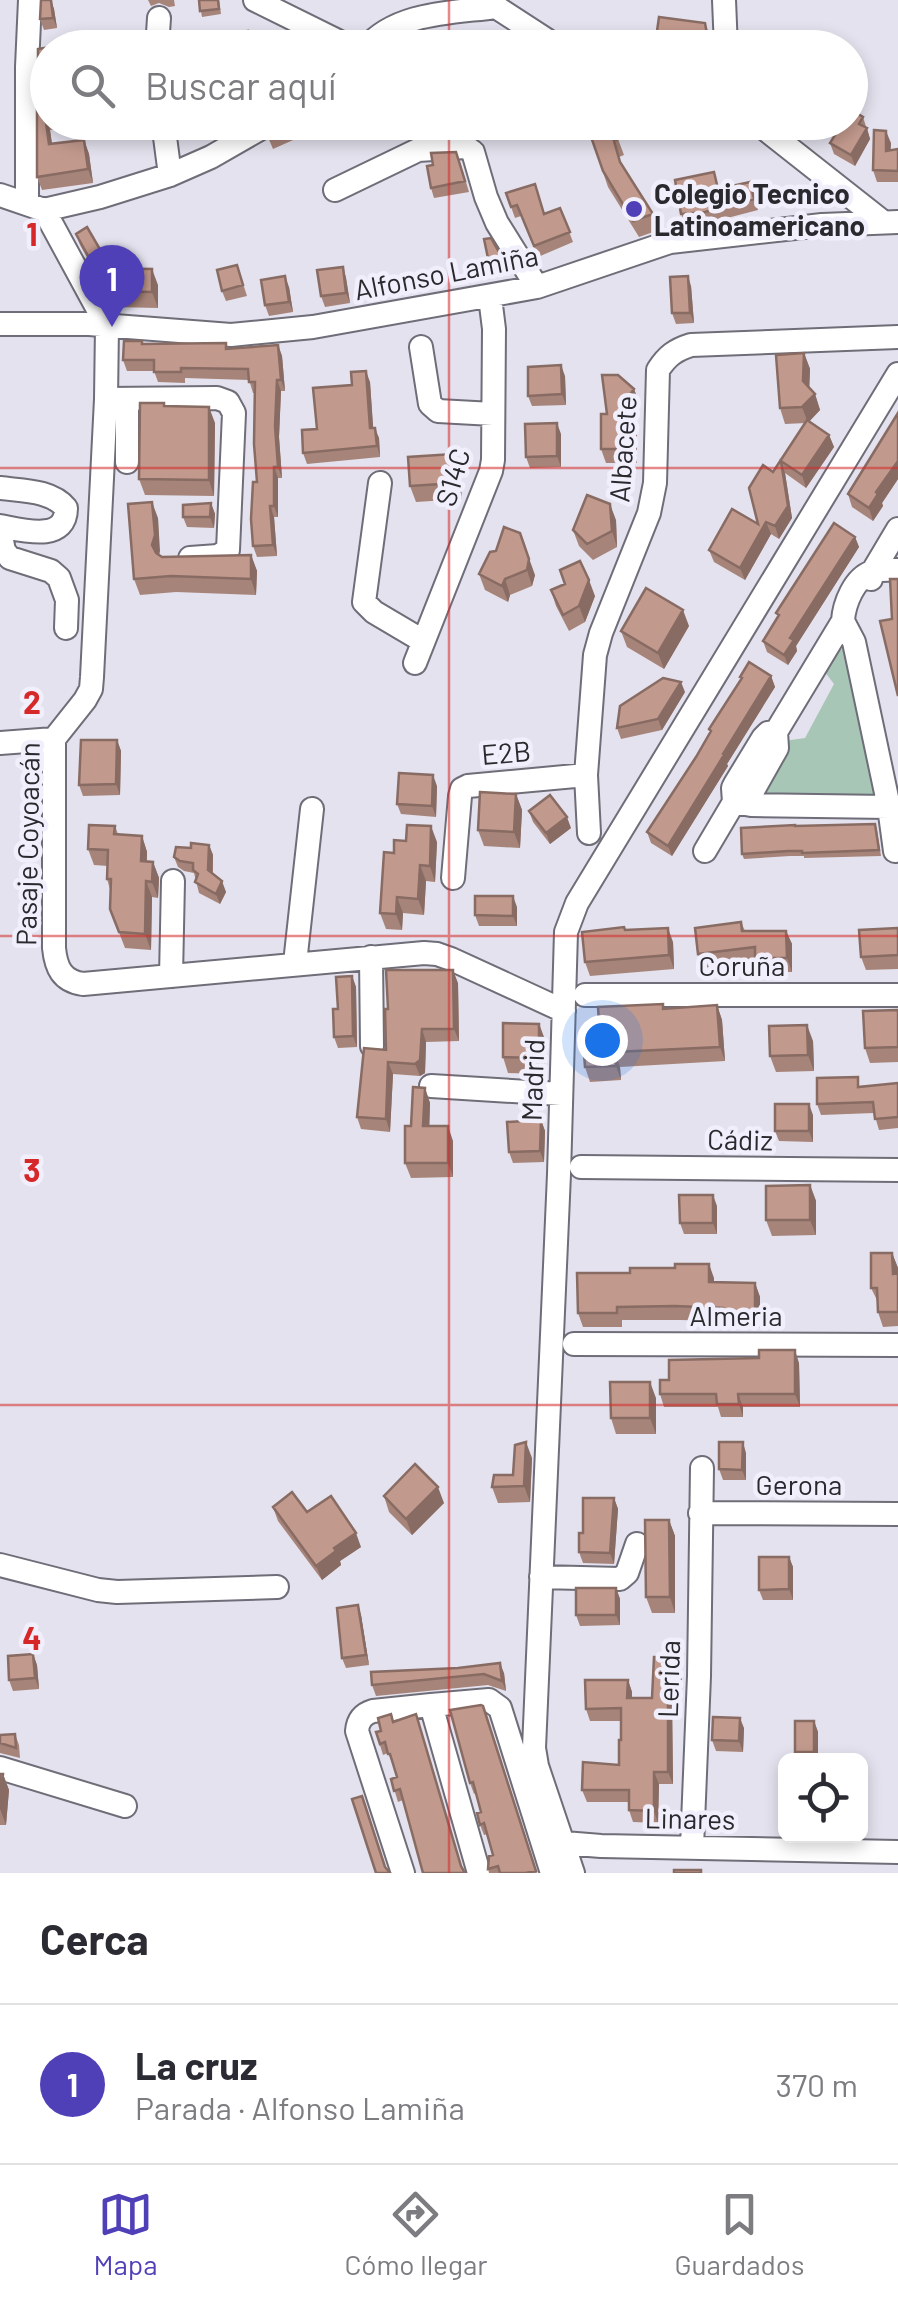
<!DOCTYPE html>
<html lang="es">
<meta charset="utf-8">
<style>
body{margin:0;font-family:Barlow,sans-serif;background:#f7f7f7;color:#2b2b33}
.controls{position:absolute;right:30px;bottom:30px;display:grid;overflow:hidden;border-radius:15px;box-shadow:0 5px 15px #0003}
.controls button{width:90px;height:90px;display:grid;place-items:center;padding:0;border:0;border-bottom:2px solid #e1e1e2;background:#fff;color:#2b2b33;font:50px sans-serif}
.you{position:absolute;left:602px;top:1040px;width:35px;height:35px;margin:-25px;border:8px solid #fff;border-radius:50%;background:#1a73e8;box-shadow:0 0 0 15px #1a73e833}
.badge{display:grid;place-items:center;width:65px;height:65px;border-radius:50%;background:#5040b8;color:#fff;font-size:32px;font-weight:700}
.pin{position:absolute;translate:-50% -82px;filter:drop-shadow(0 2px 5px #0008)}
.pin::after{content:'';position:absolute;top:52px;width:35px;height:30px;background:inherit;clip-path:polygon(0 0,100% 0,50% 100%)}
.list{margin:0;padding:0;list-style:none}
h2{display:flex;justify-content:space-between;align-items:center;height:130px;margin:0;padding:0 40px;font-size:42px}
h2 small{font-size:32px;font-weight:400;color:#7c7c81}
.list li{display:grid;grid-template-columns:65px 1fr auto;gap:30px;align-items:center;box-sizing:border-box;height:160px;padding:0 40px;border-top:2px solid #e1e1e2}
.list b{display:block;font-size:38px;white-space:nowrap}
.list p{margin:0;font-size:32px;white-space:nowrap;color:#7c7c81}
.list em{font-size:32px;font-style:normal;color:#7c7c81}
.icon{flex:none;width:55px;height:55px;fill:none;stroke:currentColor;stroke-width:2;stroke-linecap:round;stroke-linejoin:round}
.map{position:relative;flex:none;width:898px;height:1873px;overflow:hidden}
.search{position:absolute;background:#fff;box-shadow:0 5px 15px #0003;left:30px;right:30px;top:30px;height:110px;display:flex;align-items:center;gap:25px;box-sizing:border-box;padding:0 35px;border-radius:55px;color:#7c7c81;font-size:38px}
.sheet{height:290px;background:#fff}
nav{display:flex;justify-content:space-around;align-items:center;box-sizing:border-box;height:140px;border-top:2px solid #e1e1e2;background:#fff;font-size:28px;color:#7c7c81}
nav a{display:grid;justify-items:center;gap:5px}
nav .on{color:#5040b8}
.map>svg:first-child{display:block}
.green{fill:#a7c6b6}
.lines{fill:none;stroke-linecap:round;stroke-linejoin:round}
.minor-casing{stroke:#6e6d78;stroke-width:26}
.minor{stroke:#fff;stroke-width:22}
.wall{fill:#a78479}
.shaded-wall{fill:#886b63}
.building{fill:#c2998d;stroke:#886b63;stroke-width:2.5}
.grid{fill:none;stroke:#d62828;stroke-width:2.5;stroke-opacity:0.55}
.poi-dot{fill:#5040b8;stroke:#f0effb;stroke-width:4}
.labels{text-anchor:middle;dominant-baseline:central;stroke-width:9;stroke-linejoin:round;paint-order:stroke}
.poi-label{font-size:28px;font-weight:bold;fill:#2a292e;stroke:#f0effb;text-anchor:start}
.street-label{font-size:28px;fill:#2a292e;stroke:#f0effb}
.grid-label{font-size:32px;text-anchor:middle;font-weight:bold;fill:#d62828;stroke:#f0effb;stroke-width:9;stroke-linejoin:round;paint-order:stroke}
</style>
<div class="map">
<svg width="898" height="1873" viewBox="0 0 898 1873">
<rect width="100%" height="100%" fill="#e3e2ee"/>
<path class="green" d="M845,648L882,805L753,808L784,741L805,738L834,684L825,672L838,651Z"/>
<g class="lines">
<g class="minor-casing">
<path id="minor" d="M255,0L352,48
M724,0L726,48
M157,48L159,18
M366,48C397,12 452,13 496,7L559,48
M163,122L170,175
M756,122L883,222
M335,190L418,150L466,147L473,152L486,197L497,223L537,287
M0,195L44,210L100,197L170,175L211,157L272,122
M27,204V67L30,0
M44,210L107,326L106,399L92,677L91,689L85,700L54,739V948C56,968 62,981 83,984L424,953L437,954L451,959L564,1011
M0,324H89L231,335L313,327L537,287L670,242L822,225L898,222
M421,347L430,404L438,411L493,414
M106,399L217,398L228,402L234,413L228,550L218,556L190,558
M127,399V462
M380,483L364,602L374,612L423,641
M0,488C23,491 51,490 66,508C66,543 22,530 0,526
M0,530L4,551L10,558L51,571L59,578L67,600L66,628
M871,579L873,571L898,529
M843,621L854,642L889,807L895,851
M415,663L491,471L493,460L494,329L490,297
M0,743L54,739
M734,802L733,788L735,784L763,738L768,733L776,732L843,621C844,604 854,578 872,572C879,569 890,570 898,570
M734,802L751,805L889,807
M589,833L586,775L595,655L601,633L649,513L655,483L658,370C667,356 675,350 691,345L898,337
M705,851L734,802L751,794L777,748L776,732
M453,878L460,796L462,789L468,786L586,775
M371,957L372,1046
M295,963L312,809
M171,976L173,881
M585,995H898
M431,1086L561,1094
M581,1167L898,1170
M574,1344L898,1345
M700,1513L898,1514
M0,1565L98,1590L117,1592L277,1587
M541,1577L620,1579L627,1573L637,1544
M0,1768L125,1806
M564,1843L601,1846L898,1852
M692,1847L699,1676L702,1468
M403,1873L357,1731C358,1720 363,1714 373,1711L431,1705
M479,1873L431,1705L489,1700L500,1708L552,1873
M573,1873L537,1766L534,1748L559,1174L566,932L577,903L898,374"/>
</g>
<use href="#minor" class="minor"/>
</g>
<path class="wall" d="M51,0L54,9L57,28L44,30L40,19Z
M148,0H174L175,6L169,7L159,3L151,6Z
M199,0H219L221,14L202,17Z
M48,48V82L42,83L38,72Z
M48,95V122H90L91,125L50,130L52,144L84,140L89,154L93,183L42,190L37,177Z
M863,117L870,139L855,166L834,154L830,143Z
M276,122H307L311,132L273,149L265,130Z
M336,122H349L338,128Z
M417,122H487L492,135L481,140L465,132L422,135Z
M590,134L618,139L624,155L619,157L621,164L653,214L659,230L639,237L608,187Z
M891,143L890,150L898,149V182H877L873,170Z
M460,162L469,192L434,198L431,188L433,165Z
M714,172L719,189L754,193L758,210L708,223L685,225L681,214Z
M506,193L545,214L560,208L573,242L538,257L521,216L515,218Z
M76,234L105,258L108,269L158,285V308L114,307L98,275H97L80,245Z
M504,261L508,271L493,274L489,263Z
M237,265L247,296L226,301L222,291Z
M343,267L346,278L350,303L325,307L321,296Z
M691,286L694,323L676,324L672,313Z
M289,287L293,312L269,316L265,305Z
M226,343L228,349L278,345L282,356L285,391H281L279,437L282,478H278V517H274L277,556L257,557L253,546L257,482L255,393H253L249,380L185,378V383L158,382L154,371H127L123,360L143,344Z
M804,353L810,369L809,388L815,394L820,410L809,421L829,435L834,447L806,488L785,473L792,518L779,539L771,534L745,580L714,562L709,550L758,524L773,472L806,423L785,424L780,408Z
M565,376L566,405L532,406L528,396Z
M370,382L373,428L379,438L380,457L307,464L303,453L317,429L352,385Z
M634,389L639,403L631,413L637,428V463H606L601,449L607,414Z
M164,403L166,406L215,423L214,496L145,495L139,479Z
M898,413V479L882,503L883,506L873,521L852,507L848,494Z
M561,434V467L530,468L526,457Z
M459,470L462,499L416,502L410,486Z
M211,503L215,514L214,528L187,527L183,517Z
M158,518L159,556L162,557L251,555L257,571L256,595L176,592L140,595L134,579Z
M616,520L617,547L593,560L579,546L573,530Z
M855,537L859,547L796,646L797,651L788,665L767,652L763,641L778,617L776,613Z
M490,552L535,575L532,586L510,595L508,602L485,590L479,574Z
M551,590L595,596L585,622L569,631L556,606Z
M689,626L664,669L627,647L621,631Z
M771,676L775,687L727,764L728,766L672,856L651,843L647,832L696,757L710,732L709,729L741,680L740,677Z
M685,692L662,730L621,739L617,728Z
M117,740L121,751L120,795L83,796L79,785Z
M437,786L436,817L401,814L397,804Z
M516,794L522,810L520,848L484,846L478,830Z
M529,811L571,828L550,844L533,822Z
M115,826L118,834L142,836L147,852V862H153L159,878L158,898L152,897L151,950L125,948L110,909V889L107,879L108,866L94,865L88,849Z
M795,826L877,830L881,856L804,858V856H790L744,859L742,854Z
M437,842L435,882L426,881L424,915L403,913L402,930L386,929L380,913L394,853Z
M209,845L213,855V874L226,892L220,904L199,893L194,873L184,871L178,867L174,857L191,848Z
M517,907V926H479L475,915Z
M741,922L745,931H786L792,944V972H760L756,961L703,968L698,954Z
M898,928V969L866,970L861,957Z
M625,930L673,942L674,969L590,976L585,962Z
M352,976L356,987L357,1047L338,1048L334,1037L338,1009Z
M458,983L459,1041L426,1042L425,1073L420,1076L393,1074L390,1132L361,1129L357,1117L386,1050L388,1009Z
M717,1005L722,1020L725,1061L620,1067L621,1080L590,1082L585,1067L600,1040L664,1009Z
M898,1010V1062L870,1063L865,1048Z
M539,1024L545,1040V1074L508,1073L503,1057Z
M813,1041L814,1071L776,1072L770,1056Z
M898,1083V1128L879,1130L874,1113L821,1115L817,1104L861,1086Z
M425,1088L430,1103L429,1126L453,1141V1177L411,1178L405,1163L411,1126Z
M813,1115V1142L779,1141L775,1131Z
M541,1120L545,1131L544,1162L513,1163L509,1152Z
M810,1185L816,1201V1235L772,1236L766,1220Z
M717,1206V1234H684L680,1223Z
M892,1253L898,1268V1326L883,1327L878,1312V1302L871,1288Z
M709,1264L714,1282L755,1283L760,1297V1328L728,1327L726,1321L680,1320H622V1327H583L578,1313L630,1273Z
M759,1358L799,1363L800,1407H743V1417H721L718,1407H664L660,1394L669,1380Z
M656,1398V1434H616L611,1418Z
M746,1453V1480H723L719,1469Z
M532,1458L530,1502L498,1503L492,1487L513,1475Z
M384,1496L444,1503L412,1535L389,1512Z
M614,1498L618,1509L614,1564L583,1563L579,1552L583,1533Z
M273,1507L307,1512L361,1547L340,1561L341,1565L322,1580L278,1521Z
M669,1520L675,1536V1613H652L646,1597Z
M789,1557L793,1567V1600H763L759,1590Z
M616,1588L620,1599V1625L580,1626L576,1615Z
M361,1615L369,1665L346,1668L342,1658Z
M33,1654L37,1665L39,1689L13,1691L9,1680Z
M682,1670L681,1698H672L673,1784H659L658,1823L633,1822L629,1810V1802H587L582,1790L619,1765L621,1721H590L586,1709L628,1680L632,1692V1698H652Z
M371,1672L504,1673L506,1691L488,1685L376,1696L372,1685Z
M450,1710L537,1873H489L488,1869L493,1855L488,1834L484,1835L480,1825L481,1812L476,1793L474,1794L470,1783Z
M416,1714L420,1725L403,1800L398,1802L391,1779L397,1777L393,1765L388,1753L383,1755L376,1732L381,1731L394,1722Z
M814,1721L818,1732V1760H798L795,1752Z
M744,1728L743,1752L716,1751L712,1740Z
M15,1734L19,1745L20,1758L0,1753V1735Z
M0,1774H3L9,1790L6,1825H0Z"/>
<path class="shaded-wall" d="M51,0L54,9L57,28L53,18Z
M705,23L711,39L712,48H707Z
M45,116L50,130L54,158L49,144Z
M867,128L870,139L855,166L851,155Z
M886,131L891,143L890,163L886,151Z
M84,140L89,154L93,183L88,169Z
M343,267L346,278L350,303L346,293Z
M152,269L158,285V308L152,292Z
M285,276L289,287L293,312L289,302Z
M688,276L691,286L694,323L690,313Z
M278,345L282,356L285,391L281,380Z
M804,353L810,369L809,397L803,381Z
M561,365L565,376L566,405L562,394Z
M366,371L370,382L374,439L370,428Z
M277,380L281,391L279,437L282,478L278,467L275,426Z
M634,389L639,403L621,428L616,414Z
M815,394L820,410L808,423L802,407Z
M209,407L215,423L214,496L209,480Z
M632,413L637,428V463L632,449Z
M557,423L561,434V467L557,456Z
M375,428L379,438L380,457L377,446Z
M829,435L834,447L806,488L802,475Z
M453,454L459,470L462,499L456,483Z
M781,461L785,473L792,518L779,539L775,526Z
M898,461V479L882,503L883,506L873,521L869,508L876,492Z
M274,467L278,478V517L274,506Z
M152,502L158,518L160,551L158,561L152,545Z
M211,503L215,514L214,528L210,517Z
M610,504L616,520L617,547L612,531Z
M270,506L274,517L277,556L273,545Z
M766,522L771,534L745,580L740,568Z
M520,533L535,575L532,586L527,570Z
M855,537L859,547L796,646L797,651L788,665L784,655L790,638Z
M251,555L257,571L256,595L251,579Z
M505,579L510,595L508,602L502,586Z
M589,580L595,596L585,622L579,606Z
M683,610L689,626L664,669L658,653Z
M771,676L775,687L727,764L728,766L672,856L668,846Z
M681,682L685,692L662,730L658,719Z
M117,740L121,751L120,795L116,784Z
M433,775L437,786L436,817L432,806Z
M516,794L522,810L520,848L514,832Z
M567,817L571,828L550,844L546,833Z
M431,826L437,842L435,882L430,866Z
M142,836L147,852L146,877L141,861Z
M209,845L213,855L212,881L208,870Z
M153,862L159,878L158,898L152,882Z
M420,865L426,881L424,915L418,899Z
M146,881L152,897L151,950L145,934Z
M222,881L226,892L220,904L216,894Z
M513,896L517,907V926L513,916Z
M397,897L403,913L402,930L396,914Z
M668,928L673,942L674,969L669,955Z
M786,931L792,944V972L787,958Z
M453,970L458,983L459,1041L454,1029Z
M352,976L356,987L357,1047L353,1036Z
M717,1005L722,1020L725,1061L720,1047Z
M539,1024L545,1040V1074L539,1058Z
M807,1025L813,1041L814,1071L808,1055Z
M422,1029L426,1042L425,1073L420,1076L415,1064Z
M615,1052L620,1067L621,1080L616,1066Z
M388,1062L393,1074L390,1132L386,1119Z
M425,1088L430,1103L429,1141L423,1126Z
M809,1104L813,1115V1142L809,1131Z
M541,1120L545,1131L544,1162L540,1151Z
M448,1126L453,1141V1177L448,1163Z
M810,1185L816,1201V1235L810,1220Z
M713,1195L717,1206V1234L713,1223Z
M892,1253L898,1268V1288L893,1274Z
M709,1264L714,1278V1296L709,1282Z
M755,1283L760,1297V1328L755,1314Z
M795,1350L799,1363L800,1407L795,1394Z
M650,1382L656,1398V1434L650,1418Z
M738,1394L743,1407V1417L739,1404Z
M526,1442L532,1458L530,1502L524,1486Z
M743,1442L746,1453V1480L742,1470Z
M438,1487L444,1503L412,1535L406,1519Z
M614,1498L618,1509L614,1564L610,1553Z
M669,1520L675,1536V1613L670,1597Z
M356,1533L361,1547L340,1561L341,1565L322,1580L316,1566L334,1548Z
M789,1557L793,1567V1600L789,1589Z
M616,1588L620,1599V1625L616,1615Z
M358,1605L361,1615L369,1665L366,1655Z
M33,1654L37,1665L39,1689L35,1678Z
M678,1658L682,1670L681,1698L676,1686Z
M500,1663L504,1673L506,1691L502,1681Z
M628,1680L632,1692L631,1710L627,1698Z
M668,1685L672,1698L673,1784L668,1772Z
M740,1718L744,1728L743,1752L739,1741Z
M814,1721L818,1732V1760L814,1752Z
M654,1772L659,1784L658,1823L654,1811Z
M3,1774L9,1790L6,1825L0,1809Z"/>
<path class="building" d="M41,0H51L53,18L40,19Z
M199,0H218L219,9L200,11Z
M659,17L705,23L708,40L707,48H675L655,45Z
M248,31L250,45L229,48H190L189,41Z
M56,46L48,48V71L38,72V49Z
M48,95V116H45L49,144L84,140L88,169L37,177V96Z
M850,109L863,117L859,124L867,128L851,155L830,143L843,122H850Z
M276,122H304L269,138L265,130Z
M463,122H487L488,125L478,129Z
M608,126L618,139L614,141L620,162L653,214L633,221L603,171L590,134Z
M874,130L886,131V151L898,149V171L873,170Z
M456,152L465,181L431,188L427,166L433,165L431,153Z
M714,172L718,189L750,182L754,199L705,212L681,214L675,180Z
M535,184L544,214L560,208L570,232L534,246L517,205L511,207L506,193Z
M87,227L105,258L93,265L76,234Z
M491,238L504,261L489,263L484,239Z
M237,265L243,285L222,291L217,270Z
M343,267L346,293L321,296L317,270Z
M96,268L152,269V292L108,291Z
M285,276L289,302L265,305L261,280Z
M688,276L690,313H672L670,277Z
M124,341H142V344L226,343V349L278,345L281,380H277L275,426L278,467H274V506H270L273,545L253,546L251,519L253,482H257L254,444L255,382H249L248,369L181,368V372H154V360H123Z
M804,353L803,381L815,394L802,407L780,408L776,355Z
M561,365L562,394L528,396V367Z
M366,371L370,428H375L377,446L303,453L302,430L317,429L313,388L352,385L351,372Z
M602,375H618L634,389L616,414L632,413V449H601V414H607Z
M140,403H164V406L209,407V480L139,479Z
M898,413V461L876,492L878,494L869,508L848,494Z
M807,420L829,435L802,475L781,461L788,506L775,526L766,522L740,568L709,550L732,509L758,524L749,488L763,465L773,472Z
M557,423V456L526,457L525,424Z
M453,454L456,483L410,486L408,457Z
M587,495L610,504L612,531L587,544L573,530Z
M152,502L155,535L152,545L156,553L162,557L251,555V579L171,576L134,579L128,504Z
M211,503L210,517H183V505Z
M834,523L855,537L790,638L794,640L784,655L763,641L779,615L776,613Z
M504,527L520,533L529,559L527,570L505,579L502,586L479,574L490,552L496,551Z
M580,561L589,580L579,606L563,615L551,590L565,584L560,570Z
M890,579H898V696L880,621L892,619Z
M646,588L683,610L658,653L621,631Z
M749,662L771,676L723,754L724,755L668,846L647,832L696,757L711,731L709,729L742,678L740,677Z
M663,678L681,682L658,719L617,728L620,706Z
M81,740H117L116,784L79,785Z
M399,773L433,775L432,806L397,804Z
M480,792L516,794L514,832L478,830Z
M550,795L567,817L546,833L529,811Z
M875,824L879,850L802,853V851H788L742,854L741,828L795,825V826Z
M89,825L115,826L114,834L142,836L141,861L153,862L152,882L146,881L145,934L119,932L110,909L111,879H107L108,850L88,849Z
M407,825L431,826L430,866L420,865L418,899L397,897L396,914L380,913L384,852L394,853V840L406,841Z
M191,843L209,845L208,870L222,881L216,894L195,882L198,874L193,870V863L180,861L174,857L176,847L191,848Z
M475,896H513V916L475,915Z
M741,922L742,931H786L787,958H755V947L698,954L695,928Z
M624,927L625,930L668,928L669,955L585,962L582,932Z
M898,928V955L861,957L859,930Z
M386,970H453L454,1029H422L420,1060L415,1064L388,1062L386,1119L357,1117L364,1048L386,1050L385,1009H388Z
M352,976L353,1036L334,1037L333,1009H338L336,977Z
M663,1004V1009L717,1005L720,1047L615,1052L616,1066L585,1067L583,1041L600,1040L598,1007Z
M898,1010V1047L865,1048L863,1011Z
M503,1023L539,1024V1058L503,1057Z
M807,1025L808,1055L770,1056L769,1026Z
M858,1077V1087L898,1083V1117L875,1119L873,1102L817,1104V1078Z
M413,1087L425,1088L423,1126H448V1163H405V1126H411Z
M775,1104H809V1131H775Z
M541,1120L540,1151L509,1152L507,1122Z
M810,1185V1220H766V1186Z
M679,1195H713V1223H680Z
M871,1253H892L893,1274L898,1273V1312H878L877,1288H871Z
M675,1264H709V1282L755,1283V1314L723,1313V1308L675,1306L617,1307V1313H578L577,1273H630V1268H675Z
M759,1350H795V1394H738L739,1404H717L716,1394H660V1380H669V1360L759,1358Z
M610,1382H650V1418H611Z
M526,1442L524,1486L492,1487L494,1475H513L515,1445Z
M719,1442H743L742,1470L719,1469Z
M415,1464L438,1487L406,1519L384,1496Z
M292,1492L307,1512L331,1496L356,1533L334,1548L336,1551L316,1566L273,1507Z
M583,1498H614L610,1553L579,1552V1533H583Z
M645,1520H669L670,1597H646Z
M759,1557H789V1589L759,1590Z
M576,1588H616V1615H576Z
M358,1605L366,1655L342,1658L337,1608Z
M33,1654L35,1678L9,1680L8,1656Z
M654,1657L678,1658L676,1686L668,1685V1772H654V1811L629,1810V1790H582L583,1762L619,1765V1740H621V1708L586,1709L585,1680H628L627,1698H652Z
M500,1663L502,1681L484,1674L372,1685L371,1672L458,1668Z
M481,1705L483,1706L536,1871L525,1873H500L498,1866L488,1869L489,1856L493,1855L484,1823L480,1825L477,1813L481,1812L473,1782L470,1783L450,1710Z
M391,1714L393,1722L416,1714L461,1866L465,1873H423L400,1789L394,1791L391,1779L397,1777L390,1754H388L385,1742L380,1744L376,1732L381,1731L378,1718Z
M713,1717L740,1718L739,1741L712,1740Z
M795,1721H814V1752H795Z
M15,1734L16,1748L0,1743V1735Z
M0,1774H3L0,1809Z
M362,1796L385,1867L390,1873H376L352,1799Z
M674,1870H701V1873H674Z"/>
<path class="grid" d="M449,0V48M449,122V1873M0,468H898M0,936H898M0,1405H898"/>
<circle class="poi-dot" cx="634" cy="209" r="10"/>
<g class="labels">
<g class="poi-label">
<text x="654" y="193">Colegio Tecnico<tspan x="654" dy="32">Latinoamericano</tspan></text>
</g>
<g class="street-label">
<text transform="translate(446 272) rotate(-11)">Alfonso Lamiña</text>
<text transform="translate(622 449) rotate(-86)">Albacete</text>
<text transform="translate(452 477) rotate(-74)">S14C</text>
<text transform="translate(506 752) rotate(-5)">E2B</text>
<text transform="translate(27 844) rotate(-89)">Pasaje Coyoacán</text>
<text x="742" y="965">Coruña</text>
<text transform="translate(532 1080) rotate(-88)">Madrid</text>
<text transform="translate(740 1139) rotate(1)">Cádiz</text>
<text x="736" y="1315">Almeria</text>
<text x="799" y="1484">Gerona</text>
<text transform="translate(668 1679) rotate(-88)">Lerida</text>
<text transform="translate(690 1818) rotate(1)">Linares</text>
</g>
</g>
<g class="grid-label">
<text x="32" y="246">1</text>
<text x="32" y="714">2</text>
<text x="32" y="1182">3</text>
<text x="32" y="1650">4</text>
</g>
</svg>
<div class="controls">
<button><svg class="icon" aria-label="locate" viewBox="0 0 24 24"><circle cx="12" cy="12" r="6"/><path d="M12 2v4M12 18v4M2 12h4M18 12h4"/></svg></button>
</div>
<div class="you"></div>
<div class="pin badge" style="left:112px;top:327px">1</div>
<div class="search"><svg class="icon" aria-label="search" viewBox="0 0 24 24"><circle cx="10" cy="10" r="6"/><path d="M15 15l6 6"/></svg>Buscar aquí</div>
</div>
<section class="sheet">
<h2>Cerca<small></small></h2>
<ul class="list">
<li><span class="badge">1</span><div><b>La cruz</b><p>Parada · Alfonso Lamiña</p></div><em>370 m</em></li>
</ul>
</section>
<nav>
<a class="on"><svg class="icon" aria-label="map" viewBox="0 0 24 24"><path d="M3 6l6-2 6 2 6-2v14l-6 2-6-2-6 2zM9 4v14M15 6v14"/></svg>Mapa</a>
<a><svg class="icon" aria-label="directions" viewBox="0 0 24 24"><path d="M12 3l9 9-9 9-9-9zM9 14v-3h6M13 9l2 2-2 2"/></svg>Cómo llegar</a>
<a><svg class="icon" aria-label="saved" viewBox="0 0 24 24"><path d="M7 4h10v16l-5-4-5 4z"/></svg>Guardados</a>
</nav>
